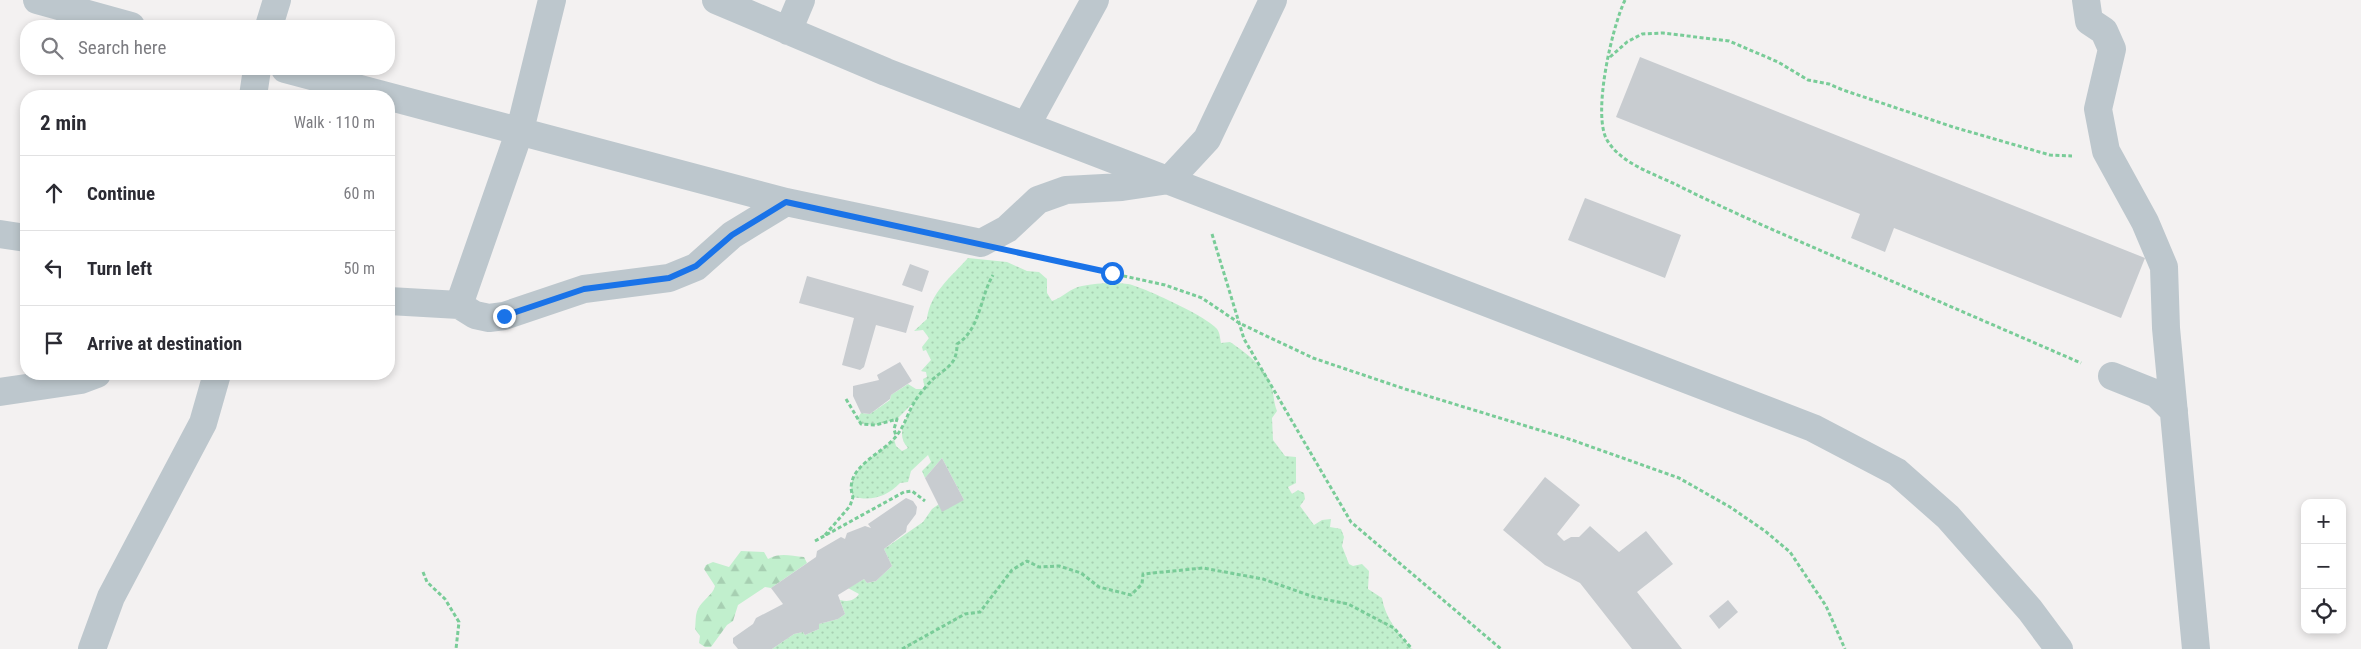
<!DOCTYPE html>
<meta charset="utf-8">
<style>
body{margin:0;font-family:"Roboto Condensed",sans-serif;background:#f2f2f3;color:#2b2b33}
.controls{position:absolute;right:15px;bottom:15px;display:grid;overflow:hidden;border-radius:10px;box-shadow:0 2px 8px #0003}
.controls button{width:45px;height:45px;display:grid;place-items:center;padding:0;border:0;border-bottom:1px solid #e1e1e2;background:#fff;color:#2b2b33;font:25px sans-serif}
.stop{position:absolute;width:15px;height:15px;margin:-11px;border:4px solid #1a73e8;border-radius:50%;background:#fff}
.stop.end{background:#1a73e8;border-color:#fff;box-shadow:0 1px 5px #0008}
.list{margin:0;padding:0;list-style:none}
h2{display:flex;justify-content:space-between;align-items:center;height:65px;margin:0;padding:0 20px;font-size:21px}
h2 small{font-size:16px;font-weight:400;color:#7c7c81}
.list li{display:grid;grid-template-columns:32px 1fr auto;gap:15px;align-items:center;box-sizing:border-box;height:75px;padding:0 20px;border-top:1px solid #e1e1e2}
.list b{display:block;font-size:19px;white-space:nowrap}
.list em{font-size:16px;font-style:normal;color:#7c7c81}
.icon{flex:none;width:28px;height:28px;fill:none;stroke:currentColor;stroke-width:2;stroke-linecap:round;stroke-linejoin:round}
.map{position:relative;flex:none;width:2361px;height:649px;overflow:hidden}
.search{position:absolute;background:#fff;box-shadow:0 2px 8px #0003;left:20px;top:20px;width:375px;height:55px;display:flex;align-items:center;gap:12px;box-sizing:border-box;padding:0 18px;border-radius:20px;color:#7c7c81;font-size:19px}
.panel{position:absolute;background:#fff;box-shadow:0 2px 8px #0003;left:20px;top:90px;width:375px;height:290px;border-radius:20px}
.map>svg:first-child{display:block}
.grass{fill:url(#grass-dots)}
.forest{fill:url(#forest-firs)}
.building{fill:#c8ccd0}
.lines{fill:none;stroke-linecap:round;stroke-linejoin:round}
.path{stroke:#79cc98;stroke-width:3;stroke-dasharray:4 2.5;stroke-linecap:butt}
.minor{stroke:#bdc7cd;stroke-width:28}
.route{stroke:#1a73e8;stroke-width:6}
</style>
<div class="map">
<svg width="2361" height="649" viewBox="0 0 2361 649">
<defs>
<pattern id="grass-dots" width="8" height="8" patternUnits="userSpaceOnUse" patternTransform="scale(1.25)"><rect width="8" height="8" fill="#c1efcd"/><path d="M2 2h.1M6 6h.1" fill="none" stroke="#a7cfb2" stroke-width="1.8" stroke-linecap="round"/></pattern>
<pattern id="forest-firs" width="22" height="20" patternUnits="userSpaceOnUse" patternTransform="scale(1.25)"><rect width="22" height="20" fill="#c1efcd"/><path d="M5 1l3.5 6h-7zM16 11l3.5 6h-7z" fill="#a7cfb2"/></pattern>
</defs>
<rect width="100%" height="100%" fill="#f3f1f1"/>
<path class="grass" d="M968,258L1007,262L1027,271L1039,272L1047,279V293L1052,301C1064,297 1070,288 1082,286C1097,283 1114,282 1128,284C1143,287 1208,317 1217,329C1220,333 1220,338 1221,343L1230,342C1246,353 1267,368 1272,388C1274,396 1274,404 1277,411L1272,418L1273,440L1285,456L1296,457V483L1288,487L1292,494L1298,490L1304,493L1305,499L1300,506L1314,525L1322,520L1331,519L1330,527L1341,529L1344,537L1342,546L1349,564L1353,566L1362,564L1369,571L1368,589L1382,598C1385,618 1399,634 1412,649H772L794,634L803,632L805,635L819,629V624L838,619L845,614L840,600C848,602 854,601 859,594L848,588L864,579L867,583L876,581L892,566L884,549L923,522L932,509L939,504L964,500L942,458L925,478L922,471L931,462L928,455L911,471L908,482L900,483C886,497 873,501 853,497C843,470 879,454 894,439L896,446L902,451L908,448C894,433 908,417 914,402L897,419L876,425L861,424L857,419L861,413L870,414L890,400L891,395L908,384L916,389H925L923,379L927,377L926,372L921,371L931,360L926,350L923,351L922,347L929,338L923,330L914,331L927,319C930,293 951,277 968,258Z"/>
<path class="forest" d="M741,551L764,552L768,559C781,552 790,556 804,557L807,563L771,588L765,587L738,605L733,621L727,625L711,647H705L699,643L700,636L695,629C696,622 695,615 698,609C702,600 713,595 715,586L704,569L706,565L713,562L729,567Z"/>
<path class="building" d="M1640,57L2145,258L2121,318L1894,228L1885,252L1851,238L1860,214L1616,117Z
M1585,198L1681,235L1665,278L1568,240Z
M910,264L929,271L922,292L902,285Z
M807,276L914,306L906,333L876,325L864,367L860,370L842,365L854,318L799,303Z
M900,362L912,381L891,395L890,399L870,414L861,413L853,396V386L879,380L877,375Z
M942,458L964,500L942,512L925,478Z
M1545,477L1580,505L1557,534L1564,541L1571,537H1579L1590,526L1619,552L1646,531L1673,564L1637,592L1682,649H1632L1580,583L1545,565L1503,530Z
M906,498L913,501L917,507L916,514L907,526L906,532L884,549L892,566L876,581L867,583L864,579L838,595L845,614L838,619L819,624V629L805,635L803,632L794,634L772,649H738L733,643V638L753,624L756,618L783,604L771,588L816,557L817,551L841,537L845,539L847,533L865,526L871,528L868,524Z
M1728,600L1738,612L1719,629L1709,616Z"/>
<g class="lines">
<path class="path" d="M1625,0C1612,27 1592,114 1607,140C1621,164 1655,174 1679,186C1729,211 1780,233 1831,255C1915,291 1998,327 2081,363
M1610,57L1627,42L1642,34L1663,33L1729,41L1778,62L1808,80L1829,84L1843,90L1953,127L2050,155L2072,156
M1212,234L1244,339L1351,522L1501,649
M1028,255L1165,285L1202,298L1239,323L1313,358L1405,389L1572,440L1679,478L1730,507L1765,531L1790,552L1826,606L1845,649
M846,399L861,424L876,425L897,419L894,429L896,436
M825,535L850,506L853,497C842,467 884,454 897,435C905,425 908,412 915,401C919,395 927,385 932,380C946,367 957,366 957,344C980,330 980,297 993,275
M815,541L904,492L912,491L925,501
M423,572L427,582L445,599L459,622L456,649
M902,649L965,614L980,612L1012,570L1027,561L1039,567L1059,566L1081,573L1099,587L1131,595L1142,584L1143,574L1203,568L1263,579L1314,597L1348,604L1394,628L1412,649"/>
<path class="minor" d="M37,0L131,26
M716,0L886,72L1813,428L1897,472L1948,517L2030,610L2059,649
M2086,0L2089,21L2104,31L2112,49L2098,109L2106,151L2145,222L2164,267L2166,328L2196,649
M269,26L277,0
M788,31L801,0
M285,69L786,202L981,243L1007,229L1038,200L1066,190L1122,187L1169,180L1207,139L1273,0
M253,96L257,69
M1026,126L1095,0
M0,234L26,238
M389,301L459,305L475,315L489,318L504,316L584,289L669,278L696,267L732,235L786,202
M459,305L520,130L552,0
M2112,376L2157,394L2174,411
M0,392L81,380L97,374
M92,649L111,597L203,423L217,374"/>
</g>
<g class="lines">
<path class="route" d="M504,316L584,289L669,278L696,266L732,235L786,202L1112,273"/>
</g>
</svg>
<div class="controls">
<button>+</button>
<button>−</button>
<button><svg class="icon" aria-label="locate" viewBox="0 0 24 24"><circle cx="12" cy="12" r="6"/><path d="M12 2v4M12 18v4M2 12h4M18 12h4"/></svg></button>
</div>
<div class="stop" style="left:1112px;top:273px"></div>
<div class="stop end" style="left:504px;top:316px"></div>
<div class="search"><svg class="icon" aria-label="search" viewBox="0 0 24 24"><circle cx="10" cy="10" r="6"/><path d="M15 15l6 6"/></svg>Search here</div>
<section class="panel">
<h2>2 min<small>Walk · 110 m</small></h2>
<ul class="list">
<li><svg class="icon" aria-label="ahead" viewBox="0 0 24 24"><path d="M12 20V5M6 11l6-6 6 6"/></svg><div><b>Continue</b></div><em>60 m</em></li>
<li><svg class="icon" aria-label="left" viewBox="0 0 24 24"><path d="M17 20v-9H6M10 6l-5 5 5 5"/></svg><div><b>Turn left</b></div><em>50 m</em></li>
<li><svg class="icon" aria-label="arrive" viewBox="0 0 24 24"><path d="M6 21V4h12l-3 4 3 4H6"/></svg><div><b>Arrive at destination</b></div></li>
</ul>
</section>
</div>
